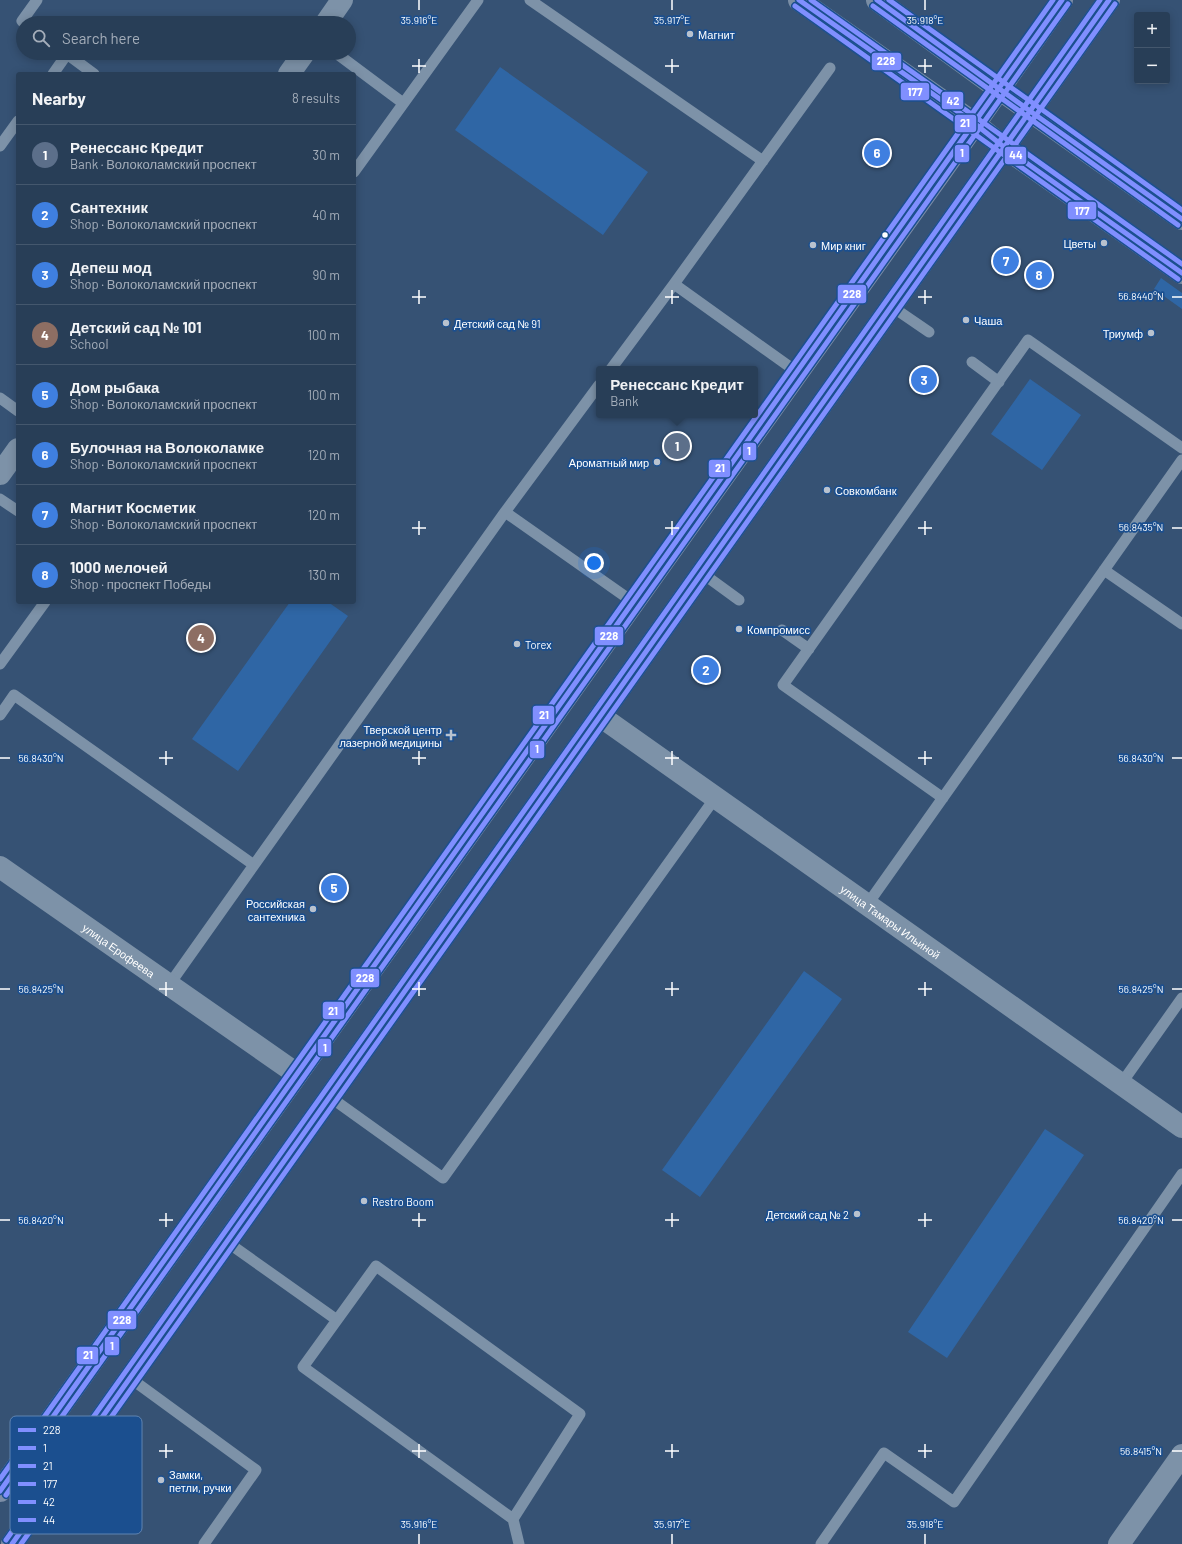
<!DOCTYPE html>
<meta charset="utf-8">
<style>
body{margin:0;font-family:Barlow,sans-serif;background:#30455d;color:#f1f3f6}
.controls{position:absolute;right:12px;top:12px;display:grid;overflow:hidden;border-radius:4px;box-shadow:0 2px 10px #0003}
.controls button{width:36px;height:36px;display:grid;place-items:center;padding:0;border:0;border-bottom:1px solid #44576d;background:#283e57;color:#f1f3f6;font:20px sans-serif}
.you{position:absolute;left:594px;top:563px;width:14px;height:14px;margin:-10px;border:3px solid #fff;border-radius:50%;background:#1a73e8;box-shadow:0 0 0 6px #1a73e833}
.badge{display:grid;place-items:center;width:26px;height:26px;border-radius:50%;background:#8c9099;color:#fff;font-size:13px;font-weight:700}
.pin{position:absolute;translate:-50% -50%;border:2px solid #fff;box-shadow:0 1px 4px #0006}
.popup{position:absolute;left:596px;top:366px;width:162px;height:52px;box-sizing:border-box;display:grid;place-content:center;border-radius:4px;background:#283e57;filter:drop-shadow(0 1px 3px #0005);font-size:13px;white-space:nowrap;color:#a5aeba}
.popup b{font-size:15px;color:#f1f3f6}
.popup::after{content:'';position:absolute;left:50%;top:100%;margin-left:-8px;border:8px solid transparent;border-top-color:#283e57}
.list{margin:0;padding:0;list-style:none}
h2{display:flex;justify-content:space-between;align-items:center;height:52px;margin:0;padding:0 16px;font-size:17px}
h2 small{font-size:13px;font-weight:400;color:#a5aeba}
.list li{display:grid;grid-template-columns:26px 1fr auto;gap:12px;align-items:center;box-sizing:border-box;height:60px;padding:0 16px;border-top:1px solid #44576d}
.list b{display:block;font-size:15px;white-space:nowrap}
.list p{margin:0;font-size:13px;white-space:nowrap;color:#a5aeba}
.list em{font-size:13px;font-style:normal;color:#a5aeba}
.icon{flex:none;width:22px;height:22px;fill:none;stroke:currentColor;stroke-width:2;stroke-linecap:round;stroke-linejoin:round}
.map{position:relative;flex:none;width:1182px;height:1544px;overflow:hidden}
.search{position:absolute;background:#283e57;box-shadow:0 2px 10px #0003;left:16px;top:16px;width:340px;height:44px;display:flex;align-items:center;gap:10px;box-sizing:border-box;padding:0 14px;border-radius:22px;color:#a5aeba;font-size:15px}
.panel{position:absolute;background:#283e57;box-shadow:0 2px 10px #0003;left:16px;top:72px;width:340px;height:532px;border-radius:4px}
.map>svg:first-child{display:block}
.green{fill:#2f66a5}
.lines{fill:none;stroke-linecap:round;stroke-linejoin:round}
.service{stroke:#7d92a8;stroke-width:11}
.minor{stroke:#7d92a8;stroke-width:22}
.tertiary{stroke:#7d92a8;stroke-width:22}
.secondary{stroke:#798da4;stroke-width:22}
.primary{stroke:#7d8ea7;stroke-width:22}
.bus-1-casing{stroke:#1b4f8f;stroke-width:8}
.bus-2-casing{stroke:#1b4f8f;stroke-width:8}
.bus-3-casing{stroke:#1b4f8f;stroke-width:8}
.bus-4-casing{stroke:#1b4f8f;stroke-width:8}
.bus-5-casing{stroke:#1b4f8f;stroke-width:8}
.bus-6-casing{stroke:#1b4f8f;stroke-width:8}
.bus-1{stroke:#808fff;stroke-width:5}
.bus-2{stroke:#808fff;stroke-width:5}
.bus-3{stroke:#808fff;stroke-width:5}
.bus-4{stroke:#808fff;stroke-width:5}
.bus-5{stroke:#808fff;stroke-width:5}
.bus-6{stroke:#808fff;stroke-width:5}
.ticks{fill:none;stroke:#fff;stroke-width:1.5}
.poi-dot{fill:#b9c2ce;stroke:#1b4f8f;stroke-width:1.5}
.bus-dot{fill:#fff;stroke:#1b4f8f;stroke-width:1.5}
.labels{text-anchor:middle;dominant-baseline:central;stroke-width:3.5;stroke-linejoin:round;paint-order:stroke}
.poi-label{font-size:11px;fill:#fff;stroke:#1b4f8f;text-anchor:start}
.street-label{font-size:11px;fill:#fff;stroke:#1b4f8f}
.key{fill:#1b4f8f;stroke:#5f84b1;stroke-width:1}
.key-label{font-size:11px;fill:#fff}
.ticks-label{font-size:10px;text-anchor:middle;fill:#fff;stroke:#1b4f8f;stroke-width:3.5;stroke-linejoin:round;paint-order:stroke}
.line-badge{stroke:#1b4f8f;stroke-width:1.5}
.badge-label{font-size:11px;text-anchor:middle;font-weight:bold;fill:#fff}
</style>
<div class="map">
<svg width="1182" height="1544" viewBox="0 0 1182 1544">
<rect width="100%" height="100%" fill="#365274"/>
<path class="green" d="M500,67L648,172L603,235L455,130Z
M1161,278L1182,293V309L1154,289Z
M1030,379L1081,415L1042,470L991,434Z
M290,602H328L348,616L238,771L192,739Z
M804,971L842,999L700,1197L662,1170Z
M1045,1129L1084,1155L947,1358L908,1332Z"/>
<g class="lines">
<path class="service" d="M530,0L763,161
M24,23L22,21L37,0
M336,53L403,103
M53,74L67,54L94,74
M0,146L18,121
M354,172L478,0
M674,284L830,68
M891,306L929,332
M972,362L999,382
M611,369L674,284L797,372
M0,398L18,411
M0,499L18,511
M505,512L599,385
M1104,570L1182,624
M702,573L739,600
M782,630L809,649
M0,664L45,602
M0,715L14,695L254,865L169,985
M943,798L783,685L1028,340L1182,448
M254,865L505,512L633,602
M867,905L1182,460
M1121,1084L1182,998
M330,1097L443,1178L715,798
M227,1242L337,1320
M130,1378L256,1470L204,1544
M513,1519L303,1367L376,1266L580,1414L513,1519L519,1544
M821,1544L884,1453L954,1502L1182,1174"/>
<g class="minor">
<path d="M326,23L342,0"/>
<path d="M289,74L304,53"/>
<path d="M0,474L18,449"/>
<path id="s1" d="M600,716L1182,1127"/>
<path d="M1119,1544L1182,1455"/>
</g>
<path class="tertiary" id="s2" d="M0,867L297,1074"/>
<path class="secondary" d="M799,0L974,123
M877,0L999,89
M1030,111L1182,219
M1004,147L1182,273"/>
<path class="primary" d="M999,89L1030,111
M974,123L1004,147
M0,1491L941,172L1062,0
M12,1544L1109,0"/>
<g class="bus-1-casing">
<path id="bus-1" d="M799,0L974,123
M877,0L1030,111
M0,1491L974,123
M12,1544L1030,111"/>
</g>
<g class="bus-2-casing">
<path id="bus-2" d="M6,1495L1068,4
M21,1544L1115,4"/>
</g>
<g class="bus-3-casing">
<path id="bus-3" d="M0,1479L1053,0
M6,1540L1100,0"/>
</g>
<g class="bus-4-casing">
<path id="bus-4" d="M795,6L1178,279
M873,6L1178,225"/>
</g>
<g class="bus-5-casing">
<path id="bus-5" d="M811,0L1182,264
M889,0L1182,210"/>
</g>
<g class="bus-6-casing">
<path id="bus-6" d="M1062,0L974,123L1004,147L1182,273
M1109,0L1030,111L1182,219"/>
</g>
<use href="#bus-1" class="bus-1"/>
<use href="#bus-2" class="bus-2"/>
<use href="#bus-3" class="bus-3"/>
<use href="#bus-4" class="bus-4"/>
<use href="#bus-5" class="bus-5"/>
<use href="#bus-6" class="bus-6"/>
</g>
<path class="ticks" d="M419,0V10M672,0V10M925,0V10M419,59V73M672,59V73M925,59V73M412,66H426M665,66H679M918,66H932M419,290V304M672,290V304M925,290V304M412,297H426M665,297H679M918,297H932M1172,297H1182M419,521V535M672,521V535M925,521V535M412,528H426M665,528H679M918,528H932M1172,528H1182M166,751V765M419,751V765M672,751V765M925,751V765M0,758H10M159,758H173M412,758H426M665,758H679M918,758H932M1172,758H1182M166,982V996M419,982V996M672,982V996M925,982V996M0,989H10M159,989H173M412,989H426M665,989H679M918,989H932M1172,989H1182M166,1213V1227M419,1213V1227M672,1213V1227M925,1213V1227M0,1220H10M159,1220H173M412,1220H426M665,1220H679M918,1220H932M1172,1220H1182M166,1444V1458M419,1444V1458M672,1444V1458M925,1444V1458M159,1451H173M412,1451H426M665,1451H679M918,1451H932M1172,1451H1182M419,1534V1544M672,1534V1544M925,1534V1544"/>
<g class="poi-dot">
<circle cx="690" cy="34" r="4"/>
<circle cx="1104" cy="243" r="4"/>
<circle cx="813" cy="245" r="4"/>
<circle cx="966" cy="320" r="4"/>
<circle cx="446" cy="323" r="4"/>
<circle cx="1151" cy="333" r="4"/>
<circle cx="657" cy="462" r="4"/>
<circle cx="827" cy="490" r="4"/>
<circle cx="739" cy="629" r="4"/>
<circle cx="517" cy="644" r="4"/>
<path d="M449 729h4v4h4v4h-4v4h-4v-4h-4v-4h4z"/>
<circle cx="313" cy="909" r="4"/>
<circle cx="364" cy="1201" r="4"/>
<circle cx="857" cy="1214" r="4"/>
<circle cx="161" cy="1480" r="4"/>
</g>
<circle class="bus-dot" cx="885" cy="235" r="3.5"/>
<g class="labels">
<g class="poi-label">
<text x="698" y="34">Магнит</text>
<text x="1096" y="243" text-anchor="end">Цветы</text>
<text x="821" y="245">Мир книг</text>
<text x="974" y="320">Чаша</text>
<text x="454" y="323">Детский сад № 91</text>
<text x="1143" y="333" text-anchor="end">Триумф</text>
<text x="649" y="462" text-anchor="end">Ароматный мир</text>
<text x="835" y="490">Совкомбанк</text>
<text x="747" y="629">Компромисс</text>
<text x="525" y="644">Torex</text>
<text x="442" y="729" text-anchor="end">Тверской центр<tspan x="442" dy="13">лазерной медицины</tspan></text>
<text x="305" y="903" text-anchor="end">Российская<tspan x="305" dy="13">сантехника</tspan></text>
<text x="372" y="1201">Restro Boom</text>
<text x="849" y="1214" text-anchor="end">Детский сад № 2</text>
<text x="169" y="1474">Замки,<tspan x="169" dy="13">петли, ручки</tspan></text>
</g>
<g class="street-label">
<text stroke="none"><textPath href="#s1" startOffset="356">улица Тамары Ильиной</textPath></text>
<text stroke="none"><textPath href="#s2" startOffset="145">улица Ерофеева</textPath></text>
</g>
</g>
<rect x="10" y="1416" width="132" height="118" rx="6" class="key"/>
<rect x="18" y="1428" width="18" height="4" fill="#808fff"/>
<rect x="18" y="1446" width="18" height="4" fill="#808fff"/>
<rect x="18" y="1464" width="18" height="4" fill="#808fff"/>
<rect x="18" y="1482" width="18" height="4" fill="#808fff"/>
<rect x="18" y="1500" width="18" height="4" fill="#808fff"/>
<rect x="18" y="1518" width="18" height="4" fill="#808fff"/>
<g class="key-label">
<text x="43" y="1434">228</text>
<text x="43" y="1452">1</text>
<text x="43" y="1470">21</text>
<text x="43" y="1488">177</text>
<text x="43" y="1506">42</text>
<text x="43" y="1524">44</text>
</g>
<g class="ticks-label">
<text x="419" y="24">35.916°E</text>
<text x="672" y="24">35.917°E</text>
<text x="925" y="24">35.918°E</text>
<text x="1141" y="300">56.8440°N</text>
<text x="1141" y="531">56.8435°N</text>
<text x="41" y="762">56.8430°N</text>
<text x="1141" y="762">56.8430°N</text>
<text x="41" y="993">56.8425°N</text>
<text x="1141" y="993">56.8425°N</text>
<text x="41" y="1224">56.8420°N</text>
<text x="1141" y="1224">56.8420°N</text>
<text x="1141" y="1455">56.8415°N</text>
<text x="419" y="1528">35.916°E</text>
<text x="672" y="1528">35.917°E</text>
<text x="925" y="1528">35.918°E</text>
</g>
<g class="line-badge">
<rect x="871" y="52" width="31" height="19" rx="4" fill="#808fff"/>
<rect x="900" y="82" width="30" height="19" rx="4" fill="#808fff"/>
<rect x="941" y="91" width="23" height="19" rx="4" fill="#808fff"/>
<rect x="954" y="114" width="23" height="19" rx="4" fill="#808fff"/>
<rect x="954" y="144" width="16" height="19" rx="4" fill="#808fff"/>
<rect x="1004" y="146" width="23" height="19" rx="4" fill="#808fff"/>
<rect x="1067" y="201" width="30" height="19" rx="4" fill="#808fff"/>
<rect x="837" y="284" width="30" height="20" rx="4" fill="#808fff"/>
<rect x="742" y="442" width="15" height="19" rx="4" fill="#808fff"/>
<rect x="708" y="459" width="23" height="19" rx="4" fill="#808fff"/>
<rect x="594" y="626" width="30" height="20" rx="4" fill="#808fff"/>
<rect x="532" y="705" width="23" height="20" rx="4" fill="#808fff"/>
<rect x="529" y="740" width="16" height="19" rx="4" fill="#808fff"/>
<rect x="350" y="968" width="30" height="20" rx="4" fill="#808fff"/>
<rect x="322" y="1001" width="23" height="19" rx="4" fill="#808fff"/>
<rect x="317" y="1038" width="15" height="19" rx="4" fill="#808fff"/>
<rect x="107" y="1310" width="30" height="20" rx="4" fill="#808fff"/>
<rect x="104" y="1336" width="16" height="20" rx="4" fill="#808fff"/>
<rect x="76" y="1346" width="23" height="19" rx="4" fill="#808fff"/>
</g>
<g class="badge-label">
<text x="886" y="65">228</text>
<text x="915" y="96">177</text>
<text x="953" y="105">42</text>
<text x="965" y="127">21</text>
<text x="962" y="157">1</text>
<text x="1016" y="159">44</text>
<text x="1082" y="215">177</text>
<text x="852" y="298">228</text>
<text x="749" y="455">1</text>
<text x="720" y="472">21</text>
<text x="609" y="640">228</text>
<text x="544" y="719">21</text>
<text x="537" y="753">1</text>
<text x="365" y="982">228</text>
<text x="333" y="1015">21</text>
<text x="325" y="1052">1</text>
<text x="122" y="1324">228</text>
<text x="112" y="1350">1</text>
<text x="88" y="1359">21</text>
</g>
</svg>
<div class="controls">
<button>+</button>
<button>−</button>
</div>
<div class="you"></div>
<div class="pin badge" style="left:677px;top:446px;background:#5c6f8a">1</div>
<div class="popup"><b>Ренессанс Кредит</b>Bank</div>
<div class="pin badge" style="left:706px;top:670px;background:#3f7fe0">2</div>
<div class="pin badge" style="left:924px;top:380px;background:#3f7fe0">3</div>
<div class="pin badge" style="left:201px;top:638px;background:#8d6e63">4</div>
<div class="pin badge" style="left:334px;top:888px;background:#3f7fe0">5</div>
<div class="pin badge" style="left:877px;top:153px;background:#3f7fe0">6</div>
<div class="pin badge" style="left:1006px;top:261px;background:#3f7fe0">7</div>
<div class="pin badge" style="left:1039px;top:275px;background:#3f7fe0">8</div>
<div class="search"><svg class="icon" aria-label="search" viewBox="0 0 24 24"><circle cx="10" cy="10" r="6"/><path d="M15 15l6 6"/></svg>Search here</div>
<section class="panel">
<h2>Nearby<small>8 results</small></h2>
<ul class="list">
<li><span class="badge" style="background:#5c6f8a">1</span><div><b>Ренессанс Кредит</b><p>Bank · Волоколамский проспект</p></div><em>30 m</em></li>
<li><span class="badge" style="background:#3f7fe0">2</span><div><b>Сантехник</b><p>Shop · Волоколамский проспект</p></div><em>40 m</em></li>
<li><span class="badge" style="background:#3f7fe0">3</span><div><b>Депеш мод</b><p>Shop · Волоколамский проспект</p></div><em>90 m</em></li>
<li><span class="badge" style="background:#8d6e63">4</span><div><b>Детский сад № 101</b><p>School</p></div><em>100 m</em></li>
<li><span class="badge" style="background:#3f7fe0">5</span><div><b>Дом рыбака</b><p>Shop · Волоколамский проспект</p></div><em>100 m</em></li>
<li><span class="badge" style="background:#3f7fe0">6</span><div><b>Булочная на Волоколамке</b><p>Shop · Волоколамский проспект</p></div><em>120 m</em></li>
<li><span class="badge" style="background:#3f7fe0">7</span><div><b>Магнит Косметик</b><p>Shop · Волоколамский проспект</p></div><em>120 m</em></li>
<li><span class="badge" style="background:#3f7fe0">8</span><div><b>1000 мелочей</b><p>Shop · проспект Победы</p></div><em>130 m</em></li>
</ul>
</section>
</div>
